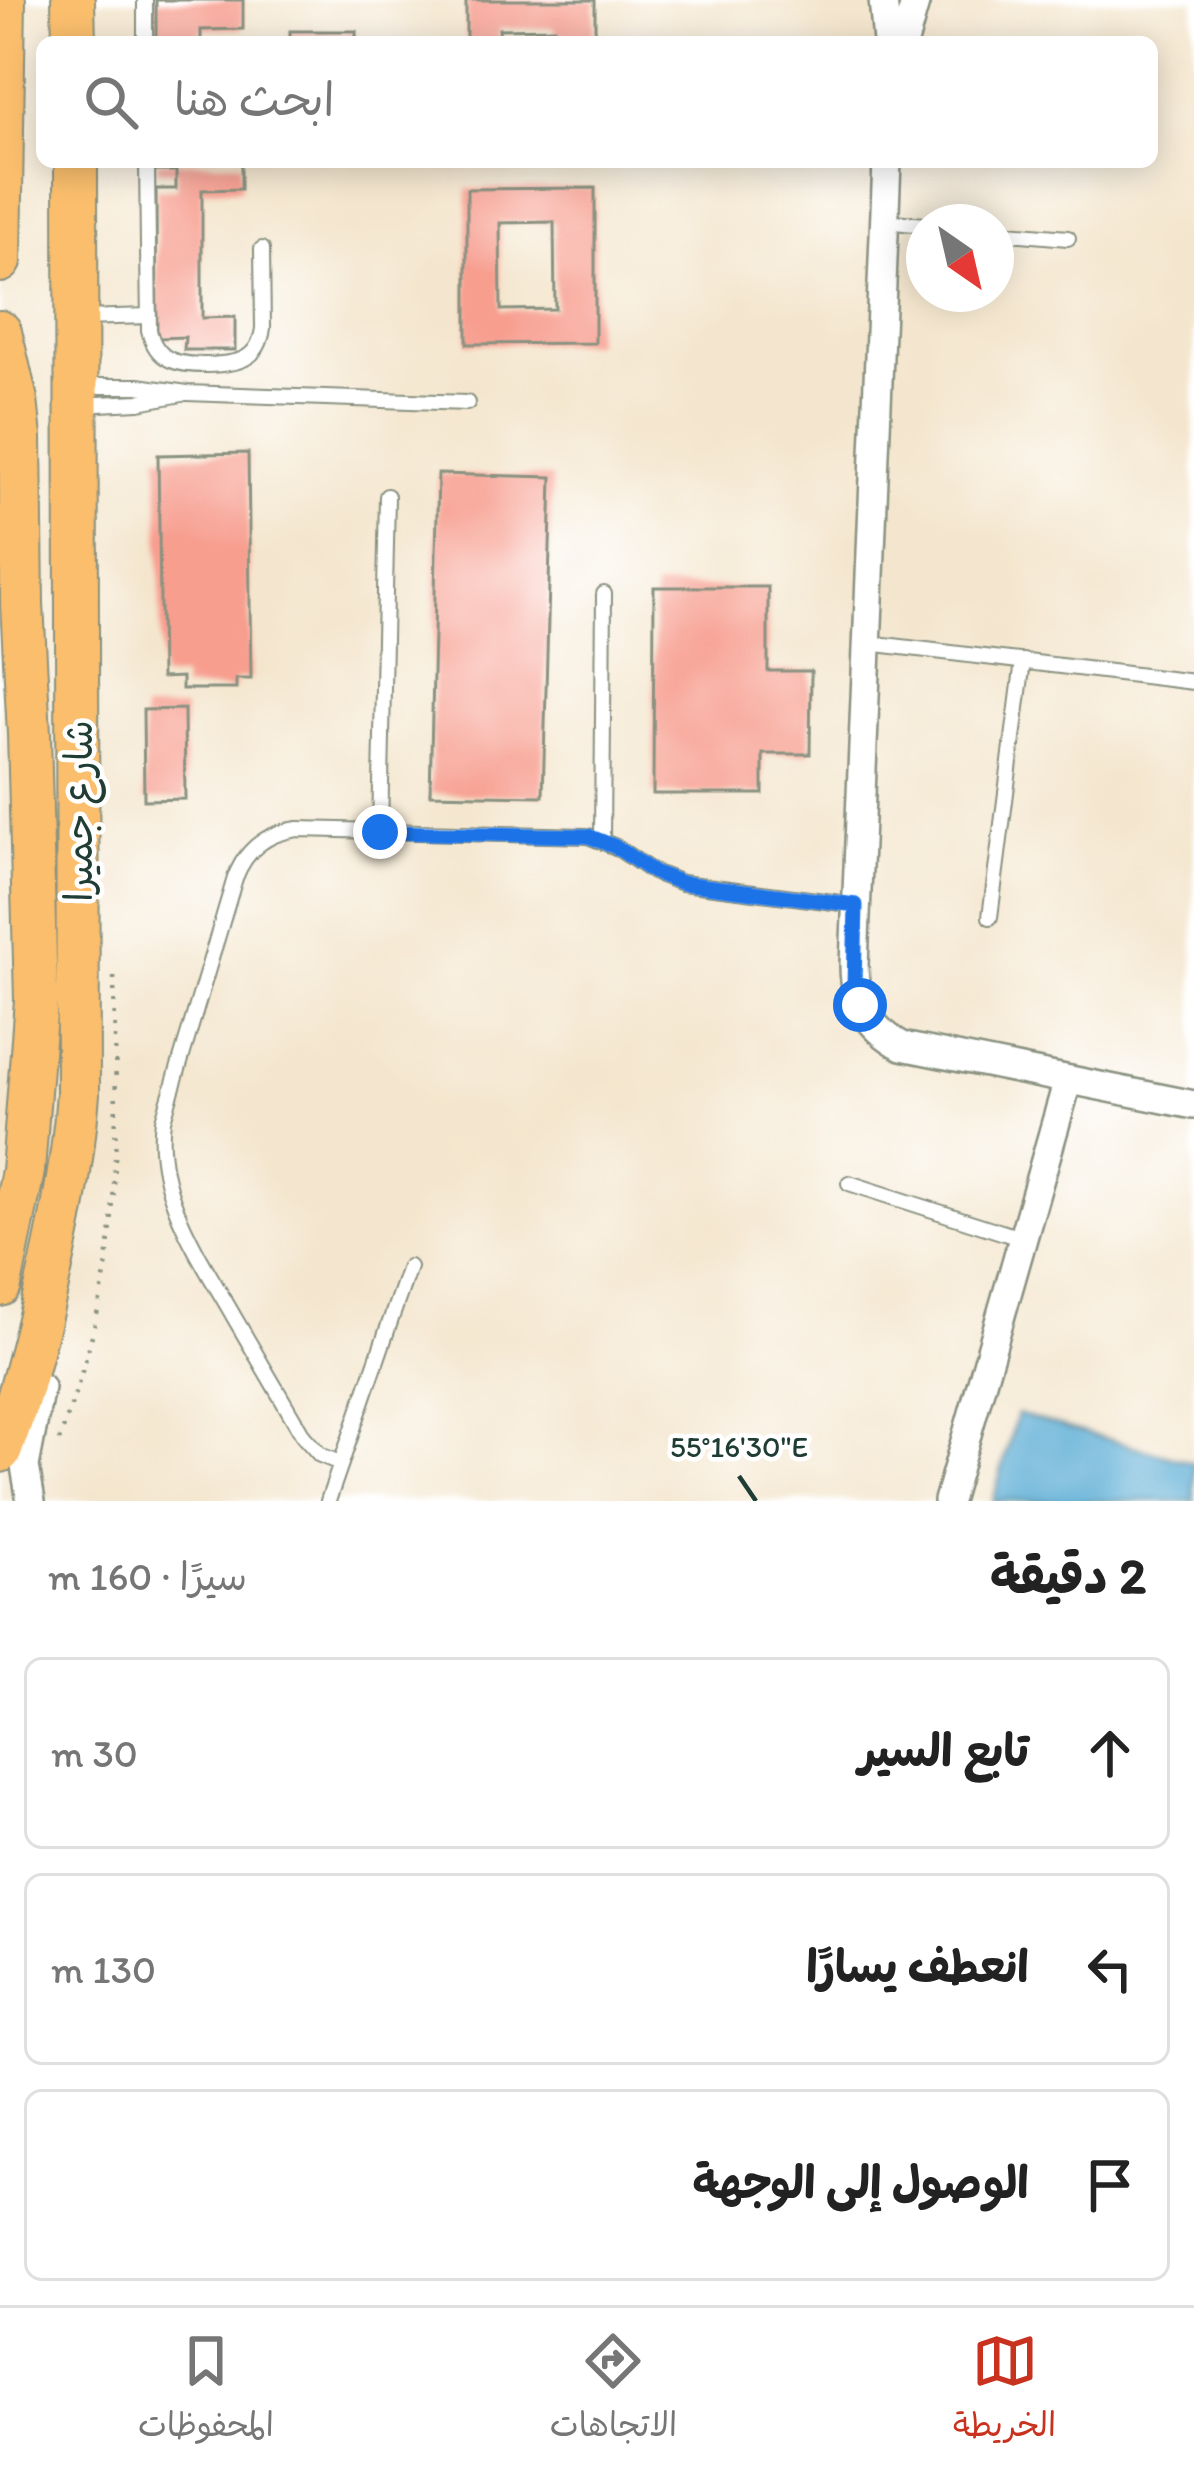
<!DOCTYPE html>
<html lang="ar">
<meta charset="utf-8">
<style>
body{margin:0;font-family:Itim,"Playpen Sans Arabic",sans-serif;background:#f2f2f2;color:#222;direction:rtl}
.compass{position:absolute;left:906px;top:204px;width:108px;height:108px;border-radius:50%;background:#fff;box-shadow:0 6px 30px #0003;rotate:146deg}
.stop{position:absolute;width:36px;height:36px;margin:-27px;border:9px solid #1a73e8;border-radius:50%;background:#fff}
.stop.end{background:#1a73e8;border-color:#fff;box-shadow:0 3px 12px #0008}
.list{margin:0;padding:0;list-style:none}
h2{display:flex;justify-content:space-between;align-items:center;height:156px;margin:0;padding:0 48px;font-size:51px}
h2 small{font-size:39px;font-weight:400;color:#767676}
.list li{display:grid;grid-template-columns:78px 1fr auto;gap:36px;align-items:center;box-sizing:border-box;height:192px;margin:0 24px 24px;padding:0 24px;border:3px solid #e0e0e0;border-radius:18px}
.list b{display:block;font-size:45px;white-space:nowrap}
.list em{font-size:39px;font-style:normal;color:#767676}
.icon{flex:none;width:66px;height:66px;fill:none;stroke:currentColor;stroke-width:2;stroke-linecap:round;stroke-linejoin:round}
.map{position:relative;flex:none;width:1194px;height:1501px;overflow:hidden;direction:ltr}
.search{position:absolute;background:#fff;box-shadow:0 6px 30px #0003;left:36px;right:36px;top:36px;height:132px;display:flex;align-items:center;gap:30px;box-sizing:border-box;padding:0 42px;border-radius:18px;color:#767676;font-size:45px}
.sheet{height:804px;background:#fff}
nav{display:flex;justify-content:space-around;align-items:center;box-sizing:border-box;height:168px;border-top:3px solid #e0e0e0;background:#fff;font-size:33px;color:#767676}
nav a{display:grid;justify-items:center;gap:6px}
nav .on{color:#c8321e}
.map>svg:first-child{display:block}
.water{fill:#59abd4;stroke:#3c7484;stroke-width:3}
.building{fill:#f79e8f;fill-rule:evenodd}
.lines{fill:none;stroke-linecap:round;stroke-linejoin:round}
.lane-casing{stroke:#8a9281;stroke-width:18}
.street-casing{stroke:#8a9281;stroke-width:32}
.primary-casing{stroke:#8a9281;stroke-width:46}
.path{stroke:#8a9281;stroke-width:4.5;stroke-dasharray:3 9;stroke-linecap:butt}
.lane{stroke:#fff;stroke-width:14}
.street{stroke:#fff;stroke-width:27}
.primary{stroke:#fabe6d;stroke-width:42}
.route{stroke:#1a73e8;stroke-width:15}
.ticks{fill:none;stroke:#1f3d34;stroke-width:4.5}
.labels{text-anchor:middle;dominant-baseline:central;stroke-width:9;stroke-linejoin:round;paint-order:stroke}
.street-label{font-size:39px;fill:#1f3d34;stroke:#fff}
.ticks-label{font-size:30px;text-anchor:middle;fill:#1f3d34;stroke:#fff;stroke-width:9;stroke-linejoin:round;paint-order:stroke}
</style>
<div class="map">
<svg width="1194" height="1501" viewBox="0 0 1194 1501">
<rect width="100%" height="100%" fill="#fff"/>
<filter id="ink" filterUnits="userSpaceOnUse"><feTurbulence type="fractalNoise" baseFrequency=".00833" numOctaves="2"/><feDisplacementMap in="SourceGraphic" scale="24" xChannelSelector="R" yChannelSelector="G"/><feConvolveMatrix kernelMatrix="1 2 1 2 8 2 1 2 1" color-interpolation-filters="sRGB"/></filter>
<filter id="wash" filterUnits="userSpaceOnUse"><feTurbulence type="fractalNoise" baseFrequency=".004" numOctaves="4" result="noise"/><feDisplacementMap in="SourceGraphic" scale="48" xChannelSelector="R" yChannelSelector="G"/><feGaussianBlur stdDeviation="2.7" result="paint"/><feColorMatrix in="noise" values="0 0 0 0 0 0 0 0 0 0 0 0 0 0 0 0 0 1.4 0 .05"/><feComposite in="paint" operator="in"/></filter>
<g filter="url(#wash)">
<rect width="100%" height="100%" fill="#f4e6ce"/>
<path class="water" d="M1017,1414L1194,1463V1501H993Z"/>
<g id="blocks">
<path class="building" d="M156,0H243V29L201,30V42H156Z
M466,0H595V42H554V28L499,29L500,42H466Z
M290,31H356V42H290Z
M157,162H241V189L202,190V318L235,317V350H184L185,337L157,338L156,189H176V171H157Z
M595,188V343L467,344V189ZM554,222L555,309L501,310L500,223Z
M248,453L251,679H236V689H182V677L161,678L158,455Z
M438,474L552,477L543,796L430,794Z
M654,587H768V671H811L810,754H763V794H653Z
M184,709L185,799L144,800L143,710Z"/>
</g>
</g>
<g filter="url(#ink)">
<use href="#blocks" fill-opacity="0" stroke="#8a9281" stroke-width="3"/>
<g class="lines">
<g class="lane-casing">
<path id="lane" d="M145,0V42
M147,162L149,330C156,362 178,365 207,365C236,364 259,361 263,328L262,249
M885,221L924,225
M996,232L1068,238
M82,318L149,316
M83,386H138L187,393L467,403
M79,405L139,402L182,394
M868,643L1194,682
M380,832L387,496
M602,840L604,594
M990,917L1023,661
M849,1183L1023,1239
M340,1463L320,1455L304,1437C281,1397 257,1357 234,1317C200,1257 153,1192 163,1120L235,878C246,849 266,833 298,829L588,836L616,847L653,872L682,883L857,905
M328,1501L409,1267"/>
</g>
<g class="street-casing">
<path id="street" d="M883,0L887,42
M904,42L916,0
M887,162L854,965C854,1003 868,1027 902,1046L1194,1105
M31,1501L25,1466L40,1387
M948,1501L1068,1080"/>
</g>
<g class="primary-casing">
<path id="primary" d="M73,0L74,42
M0,261L4,0
M0,332L16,400L20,437L22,604L29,734L36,1000L23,1171L0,1285
M0,1451C18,1404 28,1364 40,1316C58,1238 72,1173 78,1094L76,162"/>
</g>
<path class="path" d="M59,1441C80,1382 98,1323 107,1261C120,1166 115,1069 114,973"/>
<use href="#lane" class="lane"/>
<use href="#street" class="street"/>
<use href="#primary" class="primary"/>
</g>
</g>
<g class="lines" filter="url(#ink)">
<path class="route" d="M380,832L588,836L616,847L653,872L682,883L856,905L854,985L860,1005"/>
</g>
<path class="ticks" d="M739,1476L756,1501"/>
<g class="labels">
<g class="street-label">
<text transform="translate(78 811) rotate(-90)">شارع جميرا</text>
</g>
</g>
<g class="ticks-label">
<text x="739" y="1457">55°16'30"E</text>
</g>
</svg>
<svg class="compass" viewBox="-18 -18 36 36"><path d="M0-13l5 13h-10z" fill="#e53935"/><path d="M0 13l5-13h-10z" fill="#767676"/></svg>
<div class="stop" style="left:860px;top:1005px"></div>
<div class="stop end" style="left:380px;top:832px"></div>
<div class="search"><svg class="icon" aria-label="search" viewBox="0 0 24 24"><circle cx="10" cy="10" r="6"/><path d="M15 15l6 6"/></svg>ابحث هنا</div>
</div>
<section class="sheet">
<h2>2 دقيقة<small>سيرًا · 160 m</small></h2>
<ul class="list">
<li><svg class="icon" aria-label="ahead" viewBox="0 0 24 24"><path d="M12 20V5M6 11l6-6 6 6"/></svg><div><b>تابع السير</b></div><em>30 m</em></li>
<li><svg class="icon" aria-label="left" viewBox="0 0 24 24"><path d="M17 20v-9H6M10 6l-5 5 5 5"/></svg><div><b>انعطف يسارًا</b></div><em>130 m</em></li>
<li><svg class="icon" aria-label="arrive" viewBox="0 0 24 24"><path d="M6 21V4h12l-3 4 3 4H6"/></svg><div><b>الوصول إلى الوجهة</b></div></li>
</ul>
</section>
<nav>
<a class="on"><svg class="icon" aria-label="map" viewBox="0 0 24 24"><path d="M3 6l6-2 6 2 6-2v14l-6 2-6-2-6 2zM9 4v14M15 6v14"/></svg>الخريطة</a>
<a><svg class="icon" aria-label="directions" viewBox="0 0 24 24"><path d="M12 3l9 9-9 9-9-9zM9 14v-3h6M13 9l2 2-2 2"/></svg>الاتجاهات</a>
<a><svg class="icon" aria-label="saved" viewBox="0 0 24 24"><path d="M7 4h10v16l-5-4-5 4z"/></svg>المحفوظات</a>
</nav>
